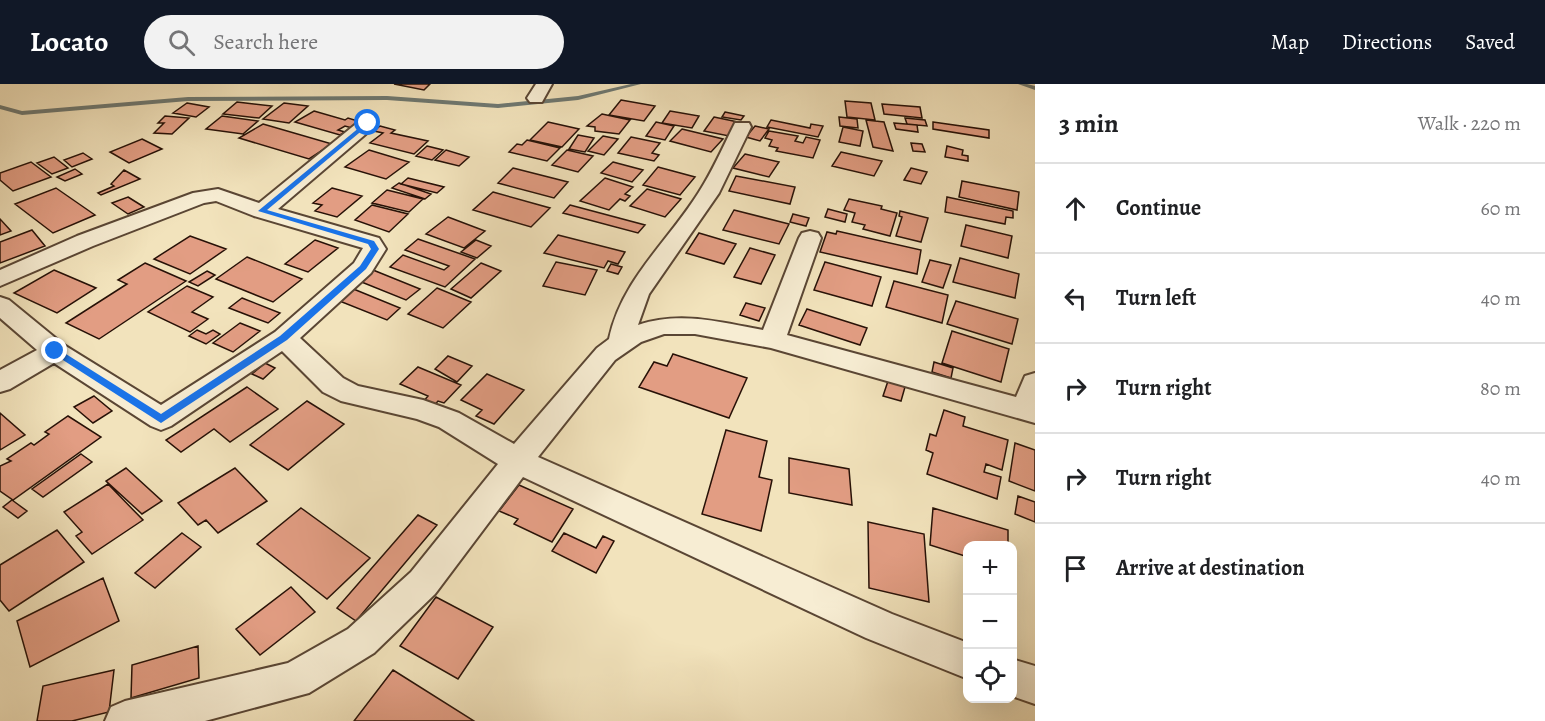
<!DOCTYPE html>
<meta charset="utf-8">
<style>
body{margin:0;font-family:Alegreya,serif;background:#f2f2f2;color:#202124}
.controls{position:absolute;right:18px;bottom:18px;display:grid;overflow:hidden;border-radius:12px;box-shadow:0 6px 24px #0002}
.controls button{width:54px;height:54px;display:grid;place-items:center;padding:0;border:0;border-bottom:2px solid #e0e0e0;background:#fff;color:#202124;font:30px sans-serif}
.stop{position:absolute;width:18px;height:18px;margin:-14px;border:4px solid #1a73e8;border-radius:50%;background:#fff}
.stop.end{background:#1a73e8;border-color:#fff;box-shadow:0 2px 6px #0008}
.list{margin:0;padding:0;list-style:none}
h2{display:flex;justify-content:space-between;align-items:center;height:78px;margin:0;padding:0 24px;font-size:26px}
h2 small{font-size:20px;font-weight:400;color:#757577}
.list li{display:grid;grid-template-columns:39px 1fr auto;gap:18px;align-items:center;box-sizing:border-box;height:90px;padding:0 24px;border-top:2px solid #e0e0e0}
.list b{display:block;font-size:22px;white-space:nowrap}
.list em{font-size:20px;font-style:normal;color:#757577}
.icon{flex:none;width:33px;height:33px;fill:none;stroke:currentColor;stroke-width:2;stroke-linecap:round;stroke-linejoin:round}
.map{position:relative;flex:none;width:1035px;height:637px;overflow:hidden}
header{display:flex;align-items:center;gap:36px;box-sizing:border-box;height:84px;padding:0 30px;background:#111827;color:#fff}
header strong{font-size:28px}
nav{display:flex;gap:33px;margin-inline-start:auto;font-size:21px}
.search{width:420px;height:54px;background:#f2f2f2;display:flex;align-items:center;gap:15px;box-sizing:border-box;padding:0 21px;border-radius:33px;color:#757577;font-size:22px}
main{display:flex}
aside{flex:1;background:#fff}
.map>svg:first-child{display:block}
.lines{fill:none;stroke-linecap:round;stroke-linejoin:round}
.stream{fill:#6e7871;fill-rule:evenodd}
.building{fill:#e29d83;stroke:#271107;stroke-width:1.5}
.street-casing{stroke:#5a4634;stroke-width:4}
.street{fill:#f7edd3;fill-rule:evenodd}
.route{fill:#1a73e8}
</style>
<header>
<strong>Locato</strong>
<div class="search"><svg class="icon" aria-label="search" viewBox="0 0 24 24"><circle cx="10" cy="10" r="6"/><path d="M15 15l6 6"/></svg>Search here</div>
<nav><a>Map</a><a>Directions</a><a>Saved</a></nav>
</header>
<main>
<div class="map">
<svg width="1035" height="637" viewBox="0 0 1035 637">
<rect width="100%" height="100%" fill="#f2e3bc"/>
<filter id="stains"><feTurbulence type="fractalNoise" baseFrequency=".00333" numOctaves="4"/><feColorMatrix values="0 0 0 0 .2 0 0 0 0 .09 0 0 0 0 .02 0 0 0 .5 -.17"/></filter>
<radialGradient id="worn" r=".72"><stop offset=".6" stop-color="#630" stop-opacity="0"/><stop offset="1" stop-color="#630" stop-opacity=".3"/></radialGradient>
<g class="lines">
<path class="stream" d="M631,0H641L578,16L498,24L387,16L188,17L22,31L0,25V21L22,27L188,13L387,12L498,20L578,12Z
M1018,0H1027L1035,2V6Z"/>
</g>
<path class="building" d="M394,0H430L424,6Z
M621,16L655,22L644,37L609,31Z
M845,17L871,19L875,36L847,33Z
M237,18L272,22L259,34L223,30Z
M187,19L209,23L196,33L173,29Z
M284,19L308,22L289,39L263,35Z
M882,20L920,23L922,34L884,30Z
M314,27L345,36L348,34L361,38L352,44L345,42L338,46L345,48L340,51L295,38Z
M670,27L699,32L692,44L662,39Z
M725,28L744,32L741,36L722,33Z
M602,30L630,36L619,50L595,47V43L587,42Z
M165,32L189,34L172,50L154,49L164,39H158Z
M222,32L258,37L243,50L206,45Z
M714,33L738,38L729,52L704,47Z
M839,33L857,35L858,44L840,42Z
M905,34L925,36L927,42L907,40Z
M771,36L810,44L811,40L823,42L818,53L767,43Z
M866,36L884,38L893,67L873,63Z
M548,38L579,45L562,63L530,56Z
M656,38L674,42L665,56L646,52Z
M933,38L989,46V54L933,45Z
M894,39L917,41L918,48L896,45Z
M263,40L332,60L309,75L239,54Z
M380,42L395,46L391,49L428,57L414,70L370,59L383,49L374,47Z
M755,42L769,45L760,57L746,53Z
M843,43L863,47L860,62L839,58Z
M682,45L723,55L711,68L670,57Z
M769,47L798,52L795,57L803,59L806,53L820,56L813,74L776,67L778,64L769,62L772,56L765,54Z
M578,51L594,54L585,68L569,65Z
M603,52L618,55L604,71L588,67Z
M631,53L660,59L652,69L659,71L654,77L618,69Z
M142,55L162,65L129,79L110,68Z
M527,56L560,64L547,77L509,68L517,60L522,61Z
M911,59L922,60L925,68L913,67Z
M427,62L443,66L432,76L416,72Z
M947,62L963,66L962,71L968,72V77L945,73Z
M369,66L409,78L386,95L345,83Z
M446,66L469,73L459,82L435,76Z
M567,66L593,72L578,88L552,81Z
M841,68L882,77L874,92L832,82Z
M83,69L92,75L72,83L64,76Z
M745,70L779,78L769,93L733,84Z
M54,73L68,84L52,90L37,79Z
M31,78L51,93L13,107L0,96V89Z
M613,78L643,86L632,98L601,89Z
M658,83L695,93L680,111L643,101Z
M513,84L568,98L554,114L498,99Z
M911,84L927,88L921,100L904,96Z
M75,85L82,90L65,97L57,93Z
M124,86L140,95L101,111L98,109L114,102L111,100Z
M736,92L795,103L790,120L729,107Z
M408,94L444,103L437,109L401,100Z
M605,94L633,103L625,110L630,112L625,117L620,115L609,126L580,117Z
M962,97L1019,108L1017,126L959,113Z
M399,99L431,110L425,115L392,104Z
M56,104L95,131L53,149L15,120Z
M332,104L362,112L337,133L315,127L322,121L313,119Z
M647,105L681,115L665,133L630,122Z
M387,106L423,115L409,128L372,119Z
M493,108L550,124L531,143L473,126Z
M128,113L144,123L128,130L112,119Z
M947,113L1013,127V134L1006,133L1005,140L945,128Z
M849,115L882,122L881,125L897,129L890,152L863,145L865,141L852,138L855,129L844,126Z
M372,121L408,130L389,148L355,136Z
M570,121L645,141L638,149L563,129Z
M828,125L847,130L845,138L825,133Z
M734,126L789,140L779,160L723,146Z
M900,127L928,134L921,158L896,152L902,133L899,132Z
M793,130L809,134L806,142L790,138Z
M448,133L485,147L464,164L426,150Z
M0,135L11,147L0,151Z
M966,141L1012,152L1008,174L961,162Z
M32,146L45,162L0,179V158Z
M837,147L921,166L917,190L820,168L827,148L836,150Z
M699,149L736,160L724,180L686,169Z
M558,151L625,168L618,180L608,177L604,184L544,169Z
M190,152L226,165L190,190L154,175Z
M418,155L475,175L445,203L390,183L403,171L444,186L449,182L405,166Z
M315,156L338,164L308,188L285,180Z
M476,156L491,162L477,174L461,168Z
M750,164L775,171L761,200L734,193Z
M247,173L302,195L273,218L216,195Z
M960,174L1019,190L1015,214L953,198Z
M930,176L951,181L943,204L922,198Z
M556,178L597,186L585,211L543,202Z
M825,178L881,193L872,222L814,206Z
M145,179L186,197L99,255L66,239L127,200L118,196Z
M481,179L501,187L471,214L451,205Z
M611,180L622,183L618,190L607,187Z
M54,186L96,204L57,229L14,209Z
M373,186L420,205L406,216L359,197Z
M207,187L215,191L198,202L189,198Z
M894,197L948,211L942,239L886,223Z
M187,202L213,213L192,228L208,235L190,248L148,228Z
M351,204L400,224L387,236L337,216Z
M437,204L471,218L443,244L408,230Z
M242,214L280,229L268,239L229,224Z
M956,217L1018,235L1012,260L947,240Z
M746,219L765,224L759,237L740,231Z
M807,225L867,244L860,261L799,241Z
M240,239L260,247L233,268L213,259Z
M197,246L206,250L213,246L220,250L206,260L189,252Z
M952,247L1009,265L1001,298L942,279Z
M673,270L747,294L729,334L639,303L654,278L667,282Z
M448,272L472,282L457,298L435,285Z
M934,278L953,284L951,294L932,288Z
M265,279L275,284L263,295L252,290Z
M418,283L461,301L444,319L438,317L432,324L422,319L428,312L400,300Z
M487,290L524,306L494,340L476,332L482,326L461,316Z
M888,297L905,303L901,317L883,312Z
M247,303L278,325L230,358L214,345L181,368L166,356Z
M94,312L112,327L93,339L74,323Z
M307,317L344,340L288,386L250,361Z
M944,326L965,333L963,342L1008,356L1002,386L986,380L984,388L1001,393L997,415L927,390L933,369L926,366L930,350L936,352Z
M0,329L25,351L0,366Z
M68,332L101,353L13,416L0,407V382L11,377L7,375L31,359L34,361L49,350L45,348Z
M726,346L767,357L759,393L772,396L761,447L702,430Z
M1015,359L1035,366V407L1009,397Z
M81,370L92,378L43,413L32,405Z
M789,374L849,385L852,421L789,409Z
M126,384L162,417L142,430L106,397Z
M235,384L267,417L218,449L206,436L198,441L178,419Z
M108,400L143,436L92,470L76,452L82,448L64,428Z
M519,401L573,425L552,458L514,440L518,435L499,427Z
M1018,412L1035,418V438L1015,430Z
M12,416L27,427L18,434L3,423Z
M301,424L370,474L327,515L257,460Z
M933,424L1008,446V462H968V473L930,461Z
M418,431L437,441L356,537L337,524Z
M868,438L924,450L929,518L869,504Z
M57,446L84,478L9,527L0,516V481Z
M182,449L201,463L155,504L135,489Z
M564,449L596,464L603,452L614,457L596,489L552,467Z
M103,494L119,537L30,583L17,537Z
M291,503L315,528L260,571L236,545Z
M436,513L493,543L458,595L400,562Z
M198,562L199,594L131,614L132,581Z
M114,586L109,628L72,637H37L43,602Z
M393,586L474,637H354Z"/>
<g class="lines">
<g class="street-casing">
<path id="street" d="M536,0H552L542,18H530L527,14Z
M368,33L374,35L377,39L374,43L278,125L379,154L386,165L371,189L300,254L343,294L358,302L423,316L459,329L514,360L597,264L609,255C622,195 667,159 699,108C712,88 722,65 733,43L735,39H749L751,43L719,109L649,210L638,241C680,227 720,238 763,246L799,154L802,149L810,147L818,149L821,154L787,251L1016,313L1025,292L1035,289V339L771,264L695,250H664L641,258L615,276L538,373L892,530L968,559V595L866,554L523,393L435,510L374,569L309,609L205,637H105L111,623L125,617L288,579L348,545L411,488L498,380L439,343L417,335L341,317L323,308L282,267L171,342L161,346L151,342L54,279L10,305L0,308V286L37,266L0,234V213L9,216L64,261L161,321L275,248L354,179L363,164L254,132L216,117L204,119L93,162L0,202V186L77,152L193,109L218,105L259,119L362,35Z
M1012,575L1035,582V620L1012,612Z"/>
</g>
<use href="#street" class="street"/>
</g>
<path class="route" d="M366,38L371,39L267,126L374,157L379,165L366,185L287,256L161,339L52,269V265H58L161,330L280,252L360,182L371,165L368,160L258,127Z"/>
<rect width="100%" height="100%" filter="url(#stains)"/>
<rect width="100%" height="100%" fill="url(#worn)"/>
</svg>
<div class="controls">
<button>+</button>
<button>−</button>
<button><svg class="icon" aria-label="locate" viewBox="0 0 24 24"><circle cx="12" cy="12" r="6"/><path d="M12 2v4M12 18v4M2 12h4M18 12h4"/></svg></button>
</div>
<div class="stop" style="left:368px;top:39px"></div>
<div class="stop end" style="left:55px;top:267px"></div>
</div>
<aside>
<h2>3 min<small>Walk · 220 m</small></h2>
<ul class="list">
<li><svg class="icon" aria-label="ahead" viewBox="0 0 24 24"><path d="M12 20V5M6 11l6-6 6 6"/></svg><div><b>Continue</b></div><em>60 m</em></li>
<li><svg class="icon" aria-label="left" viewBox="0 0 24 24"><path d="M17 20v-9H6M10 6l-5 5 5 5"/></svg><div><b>Turn left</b></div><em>40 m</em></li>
<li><svg class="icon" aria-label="right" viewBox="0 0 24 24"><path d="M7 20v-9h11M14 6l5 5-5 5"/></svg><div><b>Turn right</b></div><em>80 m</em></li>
<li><svg class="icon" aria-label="right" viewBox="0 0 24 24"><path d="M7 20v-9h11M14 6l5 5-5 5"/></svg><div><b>Turn right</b></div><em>40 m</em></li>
<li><svg class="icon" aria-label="arrive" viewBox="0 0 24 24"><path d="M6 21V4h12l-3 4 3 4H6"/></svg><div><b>Arrive at destination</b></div></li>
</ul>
</aside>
</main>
